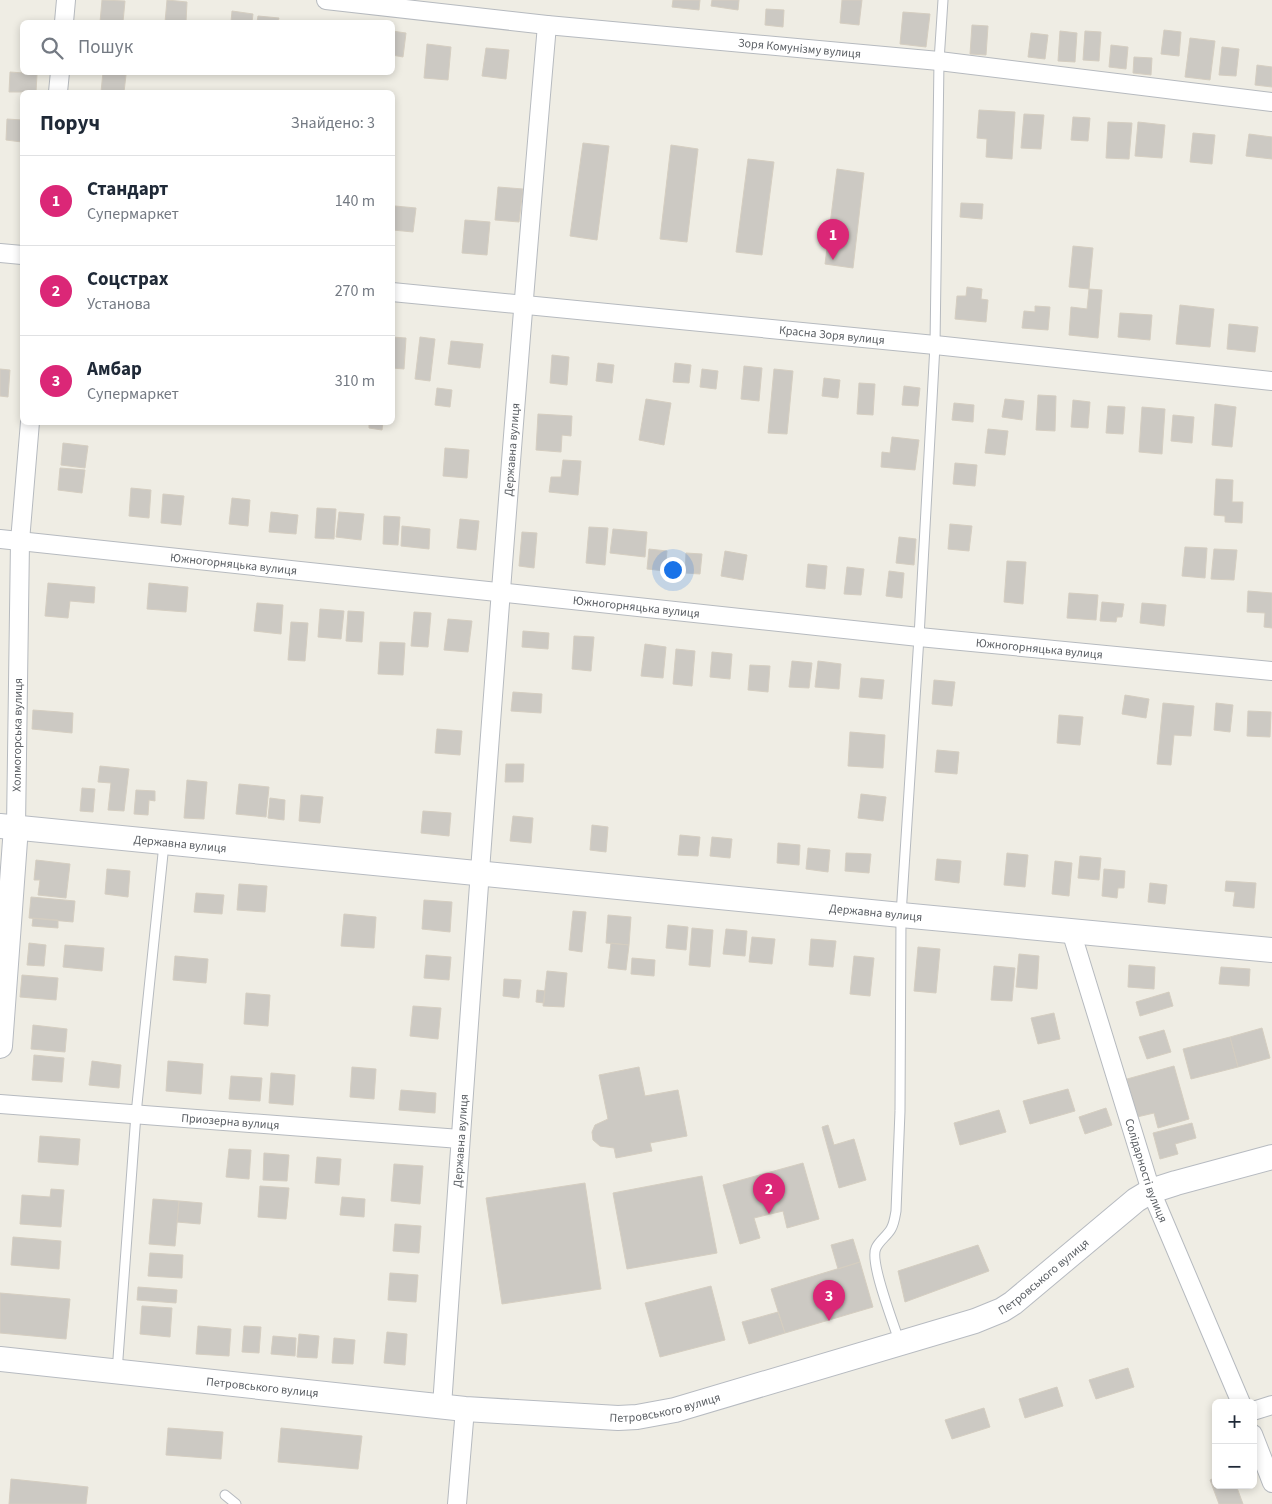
<!DOCTYPE html>
<html lang="uk">
<meta charset="utf-8">
<style>
body{margin:0;font-family:"Source Sans 3",sans-serif;background:#f6f6f7;color:#1f2937}
.controls{position:absolute;right:15px;bottom:15px;display:grid;overflow:hidden;border-radius:8px;box-shadow:0 2px 8px #0003}
.controls button{width:45px;height:45px;display:grid;place-items:center;padding:0;border:0;border-bottom:1px solid #e0e1e3;background:#fff;color:#1f2937;font:25px sans-serif}
.you{position:absolute;left:672px;top:569px;width:18px;height:18px;margin:-12px;border:4px solid #fff;border-radius:50%;background:#1a73e8;box-shadow:0 0 0 8px #1a73e833}
.badge{display:grid;place-items:center;width:32px;height:32px;border-radius:50%;background:#db2777;color:#fff;font-size:16px;font-weight:700}
.pin{position:absolute;translate:-50% -41px;filter:drop-shadow(0 1px 2px #0008)}
.pin::after{content:'';position:absolute;top:26px;width:18px;height:15px;background:inherit;clip-path:polygon(0 0,100% 0,50% 100%)}
.list{margin:0;padding:0;list-style:none}
h2{display:flex;justify-content:space-between;align-items:center;height:65px;margin:0;padding:0 20px;font-size:21px}
h2 small{font-size:16px;font-weight:400;color:#747a83}
.list li{display:grid;grid-template-columns:32px 1fr auto;gap:15px;align-items:center;box-sizing:border-box;height:90px;padding:0 20px;border-top:1px solid #e0e1e3}
.list b{display:block;font-size:19px;white-space:nowrap}
.list p{margin:0;font-size:16px;white-space:nowrap;color:#747a83}
.list em{font-size:16px;font-style:normal;color:#747a83}
.icon{flex:none;width:28px;height:28px;fill:none;stroke:currentColor;stroke-width:2;stroke-linecap:round;stroke-linejoin:round}
.map{position:relative;flex:none;width:1272px;height:1504px;overflow:hidden}
.search{position:absolute;background:#fff;box-shadow:0 2px 8px #0003;left:20px;top:20px;width:375px;height:55px;display:flex;align-items:center;gap:12px;box-sizing:border-box;padding:0 18px;border-radius:8px;color:#747a83;font-size:19px}
.panel{position:absolute;background:#fff;box-shadow:0 2px 8px #0003;left:20px;top:90px;width:375px;height:335px;border-radius:8px}
.map>svg:first-child{display:block}
.building{fill:#ccc9c3;stroke:#d5cec1}
.lines{fill:none;stroke-linecap:round;stroke-linejoin:round}
.lane-casing{stroke:#b6babf;stroke-width:11}
.street-casing{stroke:#b6babf;stroke-width:20}
.secondary-casing{stroke:#b7bbc1;stroke-width:26}
.lane{stroke:#fff;stroke-width:9}
.street{stroke:#fff;stroke-width:18}
.secondary{stroke:#fff;stroke-width:24}
.labels{text-anchor:middle;dominant-baseline:central;stroke-width:4.5;stroke-linejoin:round;paint-order:stroke}
.street-label{font-size:12px;fill:#5c6065;stroke:#fff}
</style>
<div class="map">
<svg width="1272" height="1504" viewBox="0 0 1272 1504">
<rect width="100%" height="100%" fill="#efede4"/>
<path class="building" d="M102,0L125,1L123,22H100Z
M167,0L187,2L186,22H165Z
M673,0H700L699,10L672,7Z
M712,0H739L738,10L711,6Z
M842,0H862L859,25L840,23Z
M766,9L784,10L783,27L765,25Z
M232,11L253,14L252,22H231Z
M903,12L930,14L926,47L900,44Z
M258,16L279,18L278,22H257Z
M972,25L988,26L986,55L970,54Z
M1164,30L1181,32L1179,56L1161,54Z
M392,31L406,33L403,57L392,55Z
M1060,31L1077,33L1075,62L1058,61Z
M1085,31L1101,32L1099,61L1083,60Z
M1031,33L1048,35L1045,59L1028,57Z
M1190,38L1215,41L1210,80L1185,77Z
M427,44L451,47L448,80L424,78Z
M1111,45L1128,47L1126,69L1109,67Z
M1222,47L1239,49L1236,76L1219,75Z
M486,48L509,50L506,79L482,76Z
M1134,57L1152,58L1151,75L1133,73Z
M1257,65L1272,67V87L1255,85Z
M10,72L37,74L36,92H9Z
M103,72L126,75L124,92H101Z
M979,110L1015,112L1012,159L986,157L987,139L977,138Z
M1024,114L1044,115L1041,149L1021,148Z
M1073,117L1090,118L1088,141L1071,140Z
M7,119L22,120V142L6,140Z
M1108,122L1132,123L1129,159L1106,158Z
M1138,122L1165,125L1162,158L1135,156Z
M1193,133L1215,135L1212,164L1190,162Z
M1249,134L1272,137V159L1246,156Z
M583,143L609,146L597,240L570,236Z
M671,145L698,149L687,242L660,239Z
M748,159L774,162L762,255L736,252Z
M837,169L864,173L853,268L825,264Z
M498,187L523,189L519,222L495,220Z
M961,203L983,204L982,219L960,217Z
M395,206L416,208L413,232L393,230Z
M465,220L490,222L487,255L462,253Z
M1073,246L1093,248L1089,289L1069,287Z
M967,287L982,289L981,299L988,300L986,322L955,319L957,296H966Z
M1089,289L1102,290L1098,338L1069,335L1071,307L1087,309Z
M1180,305L1214,309L1210,347L1176,344Z
M1035,306L1050,307L1048,330L1022,328L1024,311L1035,312Z
M1120,313L1152,315L1150,340L1118,337Z
M1229,324L1258,327L1255,352L1227,349Z
M392,337L406,338L404,369L392,368Z
M420,337L435,339L430,381L415,379Z
M451,341L483,344L480,368L448,364Z
M552,355L569,357L567,385L550,383Z
M598,363L614,365L612,383L596,381Z
M675,363L691,365L689,383L673,382Z
M744,366L762,368L759,401L741,399Z
M0,369L10,370L8,397L0,396Z
M702,369L718,371L716,389L700,387Z
M774,369L793,371L787,434L768,433Z
M824,378L840,380L838,398L822,396Z
M859,383L875,384L873,415L857,414Z
M904,386L920,388L918,406L902,405Z
M437,388L452,390L450,407L435,405Z
M1038,395L1056,396L1055,431L1036,430Z
M646,399L671,403L664,445L639,440Z
M1005,399L1024,401L1022,420L1002,417Z
M1073,400L1090,402L1088,428L1071,427Z
M954,403L974,405L973,422L952,420Z
M1215,404L1236,407L1232,447L1212,445Z
M1108,406L1125,407L1123,434L1106,433Z
M1142,407L1165,409L1162,454L1139,452Z
M538,414L572,416L571,436L562,435L561,452L536,450Z
M1173,415L1194,417L1192,443L1171,441Z
M369,422H383L382,430L369,428Z
M988,429L1008,431L1005,455L985,453Z
M892,437L919,440L915,470L881,467L882,452L890,453Z
M63,443L88,446L85,468L61,465Z
M445,448L469,450L467,478L443,476Z
M563,460L581,461L578,495L549,492L551,477H561Z
M955,463L977,465L975,486L953,484Z
M60,468L85,470L82,493L58,490Z
M1216,479L1233,480L1232,502H1243L1242,523L1225,522V516L1214,515Z
M131,488L151,490L149,518L129,516Z
M163,494L184,496L181,525L161,523Z
M232,498L250,500L248,526L229,524Z
M317,508L336,509L334,539L315,538Z
M271,512L298,515L296,534L269,532Z
M339,512L364,514L361,540L336,537Z
M384,516L400,517L398,545L383,544Z
M460,519L479,521L476,550L457,548Z
M950,524L972,526L969,551L948,549Z
M402,526L430,529L429,549L401,546Z
M589,527L608,528L605,565L586,563Z
M613,529L647,532L645,557L610,553Z
M522,532L537,533L534,568L519,566Z
M899,537L916,539L914,565L896,563Z
M1185,547L1207,548L1205,578L1182,576Z
M649,549L667,551L665,571L647,569Z
M1214,549L1237,550L1234,580L1211,579Z
M725,551L747,555L743,580L721,576Z
M686,553L702,554L700,574L685,573Z
M1007,561L1026,562L1023,604L1004,602Z
M808,564L827,566L825,589L806,587Z
M847,567L864,569L861,595L844,594Z
M889,571L904,573L902,598L886,596Z
M48,583L95,587L94,603L70,601L68,618L45,616Z
M149,583L188,587L186,612L147,609Z
M1248,591L1272,593V628L1264,627L1265,613L1247,612Z
M1069,593L1098,595L1096,620L1067,618Z
M1102,602L1124,604L1122,617H1117L1116,622L1100,621Z
M257,603L283,605L281,634L254,631Z
M1142,603L1166,605L1164,626L1140,623Z
M320,609L344,611L341,639L318,637Z
M348,611L364,612L362,642L346,641Z
M414,612L431,613L428,647L411,646Z
M448,619L472,621L468,652L444,650Z
M291,622L308,623L305,661L288,660Z
M523,631L549,633L548,649L522,647Z
M574,636L594,637L591,671L572,669Z
M380,642L405,643L403,675L378,674Z
M645,644L666,647L663,678L641,676Z
M676,649L695,651L692,686L673,684Z
M712,652L732,654L730,679L710,677Z
M792,661L812,663L809,688L789,687Z
M818,661L841,664L839,689L815,687Z
M750,665L770,666L768,692L748,690Z
M861,678L884,680L882,699L859,697Z
M934,680L955,682L952,706L932,704Z
M513,692L542,694L541,713L511,711Z
M1125,695L1149,699L1146,718L1122,714Z
M1163,703L1194,706L1191,736L1174,735L1171,765L1157,764Z
M1216,703L1233,705L1230,732L1214,730Z
M33,710L73,713L72,733L32,729Z
M1248,711L1271,712L1270,737L1247,736Z
M1059,715L1083,717L1080,745L1057,743Z
M437,729L462,731L460,755L435,753Z
M850,732L885,735L883,768L848,766Z
M937,750L959,752L957,774L935,772Z
M506,764H524L523,782H505Z
M100,766L129,769L124,811L108,810L111,783L98,782Z
M187,780L207,782L204,819L184,818Z
M239,784L269,787L266,817L236,814Z
M82,788L95,789L93,812L80,811Z
M136,790L155,791V801L149,800L148,815L134,814Z
M861,794L886,797L883,821L858,818Z
M301,795L323,797L320,823L299,821Z
M270,798L285,800L284,820L268,818Z
M423,811L451,813L449,836L421,833Z
M513,816L533,818L531,843L510,841Z
M592,825L608,827L606,852L590,850Z
M680,835L700,837L698,856L678,855Z
M712,837L732,839L730,858L710,856Z
M778,843L800,845L799,865L777,863Z
M808,848L830,850L828,872L806,869Z
M846,853L871,854L869,873L845,871Z
M1007,853L1028,855L1025,887L1004,885Z
M1080,856L1101,858L1099,880L1078,878Z
M937,859L961,861L959,883L935,880Z
M36,860L70,864L66,898L38,895L40,880H34Z
M1055,861L1072,863L1069,896L1052,894Z
M107,869L130,871L128,897L105,894Z
M1104,869L1125,871L1124,888H1118L1117,898L1102,896Z
M1226,881L1256,883L1254,908L1233,906L1235,892L1225,891Z
M1150,883L1167,885L1165,904L1148,902Z
M239,884L267,886L265,912L237,910Z
M196,893L224,895L222,914L194,912Z
M31,897L75,901L73,922L29,918Z
M424,900L452,902L450,932L422,929Z
M573,911L586,912L582,952L569,950Z
M344,914L376,917L374,948L341,946Z
M608,915L631,917L629,945L606,943Z
M33,918L58,920V928L32,926Z
M668,925L688,927L686,950L666,948Z
M692,928L713,930L710,967L689,965Z
M726,929L747,931L745,956L723,954Z
M752,937L775,939L772,964L749,962Z
M811,939L836,941L833,967L809,965Z
M29,943L46,945L44,966L27,965Z
M611,943L629,945L626,970L608,968Z
M65,945L104,948L102,971L63,967Z
M918,947L940,949L936,993L914,991Z
M1019,954L1039,956L1037,989L1016,987Z
M426,955L451,957L449,980L424,978Z
M175,956L208,959L206,983L173,980Z
M854,956L874,958L870,996L850,994Z
M632,958L655,960L654,976L631,974Z
M1129,965L1155,967L1154,989L1128,987Z
M994,966L1015,968L1012,1001L991,1000Z
M1221,967L1250,969L1249,986L1219,984Z
M547,971L567,973L564,1007L543,1006Z
M22,975L58,978L56,1000L20,997Z
M504,979L521,980L519,998L503,996Z
M537,990L545,991L544,1003L536,1002Z
M1169,992L1173,1006L1140,1016L1136,1002Z
M246,993L270,995L268,1026L244,1024Z
M413,1006L441,1008L438,1039L410,1036Z
M1054,1013L1060,1039L1038,1044L1031,1018Z
M33,1025L67,1029L65,1052L31,1049Z
M1262,1028L1270,1058L1238,1067L1230,1037Z
M1164,1030L1171,1052L1147,1059L1139,1037Z
M1230,1037L1238,1067L1191,1079L1183,1049Z
M34,1055L64,1058L62,1082L32,1080Z
M92,1061L121,1065L119,1088L89,1085Z
M168,1061L203,1064L201,1094L166,1091Z
M1174,1066L1189,1119L1158,1128L1154,1113L1137,1117L1127,1079Z
M352,1067L376,1069L374,1099L350,1097Z
M639,1067L645,1096L678,1090L687,1136L650,1143L652,1151L616,1158L614,1148L600,1146L593,1140L592,1132L595,1125L608,1119L599,1075Z
M271,1073L295,1075L293,1105L269,1103Z
M231,1076L262,1078L260,1101L229,1099Z
M1068,1089L1075,1111L1030,1124L1023,1101Z
M401,1090L436,1093L435,1113L399,1110Z
M1106,1108L1112,1125L1085,1134L1079,1117Z
M999,1110L1006,1132L960,1145L954,1123Z
M1192,1123L1196,1138L1175,1144L1178,1154L1160,1159L1153,1133Z
M828,1125L834,1145L854,1139L866,1180L839,1188L822,1127Z
M40,1136L80,1139L78,1165L38,1162Z
M229,1149L251,1150L249,1179L226,1177Z
M264,1153L289,1155L287,1181L263,1180Z
M317,1157L341,1159L339,1185L315,1183Z
M803,1163L819,1219L787,1228L783,1211L754,1218L760,1238L740,1244L723,1185Z
M394,1164L423,1166L420,1204L391,1201Z
M702,1176L717,1253L627,1269L613,1193Z
M585,1183L601,1289L502,1304L486,1198Z
M260,1186L289,1188L286,1219L258,1217Z
M51,1189L64,1190L61,1227L20,1224L22,1195L50,1197Z
M342,1197L365,1199L364,1217L340,1215Z
M153,1199L179,1201L175,1246L149,1244Z
M179,1201L202,1203L200,1224L177,1222Z
M395,1224L421,1226L419,1253L393,1251Z
M13,1237L61,1241L59,1269L11,1265Z
M853,1239L860,1262L838,1269L831,1245Z
M978,1245L989,1271L905,1302L898,1271Z
M150,1253L183,1255L182,1278L148,1276Z
M860,1262L873,1307L785,1333L771,1289Z
M390,1273L418,1275L416,1302L388,1300Z
M711,1286L725,1340L660,1357L645,1303Z
M138,1287L177,1290L176,1303L137,1300Z
M0,1293L70,1299L66,1339L0,1333Z
M142,1306L172,1308L170,1337L140,1334Z
M778,1312L785,1333L749,1344L742,1322Z
M198,1326L231,1329L229,1356L196,1354Z
M244,1326L261,1327L259,1353L242,1352Z
M387,1332L407,1334L405,1365L384,1363Z
M299,1334L319,1336L317,1358L297,1357Z
M273,1336L296,1338L295,1356L271,1354Z
M334,1338L355,1340L353,1364L332,1363Z
M1128,1368L1134,1387L1096,1399L1089,1380Z
M1057,1387L1063,1406L1025,1418L1019,1399Z
M984,1408L990,1427L952,1439L945,1420Z
M168,1428L223,1432L221,1459L166,1455Z
M281,1428L362,1436L358,1469L278,1462Z
M1216,1477V1485H1236L1243,1504H1219L1210,1480Z
M11,1479L88,1487L86,1504H9Z"/>
<g class="lines">
<g class="lane-casing">
<path id="lane" d="M899,1341C894,1324 869,1262 876,1248C879,1241 887,1236 891,1229C894,1224 895,1217 896,1211L900,1111L901,915L919,637L935,345L939,61L943,0
M117,1372L136,1114L164,844
M225,1495L236,1504"/>
</g>
<g class="street-casing">
<g id="street">
<path id="s1" d="M326,0L547,25L939,61L1272,102"/>
<path d="M64,22L66,0"/>
<path d="M58,92L60,72"/>
<path d="M0,253L22,255"/>
<path id="s2" d="M392,292L935,345L1272,381"/>
<path id="s3" d="M0,539L919,637L1272,671"/>
<path id="s4" d="M16,827L20,541L30,422"/>
<path id="s5" d="M1071,931L1151,1191L1241,1403"/>
<path id="s6" d="M0,1104L460,1139"/>
<path id="s7" d="M442,1406C474,946 507,485 547,25"/>
<path d="M1253,1411L1272,1405"/>
<path d="M1253,1434L1272,1483"/>
<path d="M457,1504L465,1409"/>
</g>
</g>
<g class="secondary-casing">
<g id="secondary">
<path id="s8" d="M0,826L901,915L1272,950"/>
<path d="M0,1046L16,827"/>
<path id="s9" d="M0,1359L465,1409L618,1418L637,1417L675,1410L975,1321L1002,1310L1013,1303L1136,1200L1151,1191L1176,1183L1272,1157"/>
</g>
</g>
<use href="#lane" class="lane"/>
<use href="#street" class="street"/>
<use href="#secondary" class="secondary"/>
</g>
<g class="labels">
<g class="street-label">
<text stroke="none"><textPath href="#s1" startOffset="476">Зоря Комунізму вулиця</textPath></text>
<text stroke="none"><textPath href="#s2" startOffset="442">Красна Зоря вулиця</textPath></text>
<text stroke="none"><textPath href="#s7" startOffset="959">Державна вулиця</textPath></text>
<text stroke="none"><textPath href="#s3" startOffset="235">Южногорняцька вулиця</textPath></text>
<text stroke="none"><textPath href="#s3" startOffset="640">Южногорняцька вулиця</textPath></text>
<text stroke="none"><textPath href="#s3" startOffset="1045">Южногорняцька вулиця</textPath></text>
<text stroke="none"><textPath href="#s4" startOffset="92">Холмогорська вулиця</textPath></text>
<text stroke="none"><textPath href="#s8" startOffset="181">Державна вулиця</textPath></text>
<text stroke="none"><textPath href="#s8" startOffset="880">Державна вулиця</textPath></text>
<text stroke="none"><textPath href="#s6" startOffset="231">Приозерна вулиця</textPath></text>
<text stroke="none"><textPath href="#s7" startOffset="266">Державна вулиця</textPath></text>
<text stroke="none"><textPath href="#s5" startOffset="251">Солідарності вулиця</textPath></text>
<text stroke="none"><textPath href="#s9" startOffset="1074">Петровського вулиця</textPath></text>
<text stroke="none"><textPath href="#s9" startOffset="264">Петровського вулиця</textPath></text>
<text stroke="none"><textPath href="#s9" startOffset="669">Петровського вулиця</textPath></text>
</g>
</g>
</svg>
<div class="controls">
<button>+</button>
<button>−</button>
</div>
<div class="you"></div>
<div class="pin badge" style="left:833px;top:260px">1</div>
<div class="pin badge" style="left:769px;top:1214px">2</div>
<div class="pin badge" style="left:829px;top:1321px">3</div>
<div class="search"><svg class="icon" aria-label="search" viewBox="0 0 24 24"><circle cx="10" cy="10" r="6"/><path d="M15 15l6 6"/></svg>Пошук</div>
<section class="panel">
<h2>Поруч<small>Знайдено: 3</small></h2>
<ul class="list">
<li><span class="badge">1</span><div><b>Стандарт</b><p>Супермаркет</p></div><em>140 m</em></li>
<li><span class="badge">2</span><div><b>Соцстрах</b><p>Установа</p></div><em>270 m</em></li>
<li><span class="badge">3</span><div><b>Амбар</b><p>Супермаркет</p></div><em>310 m</em></li>
</ul>
</section>
</div>
